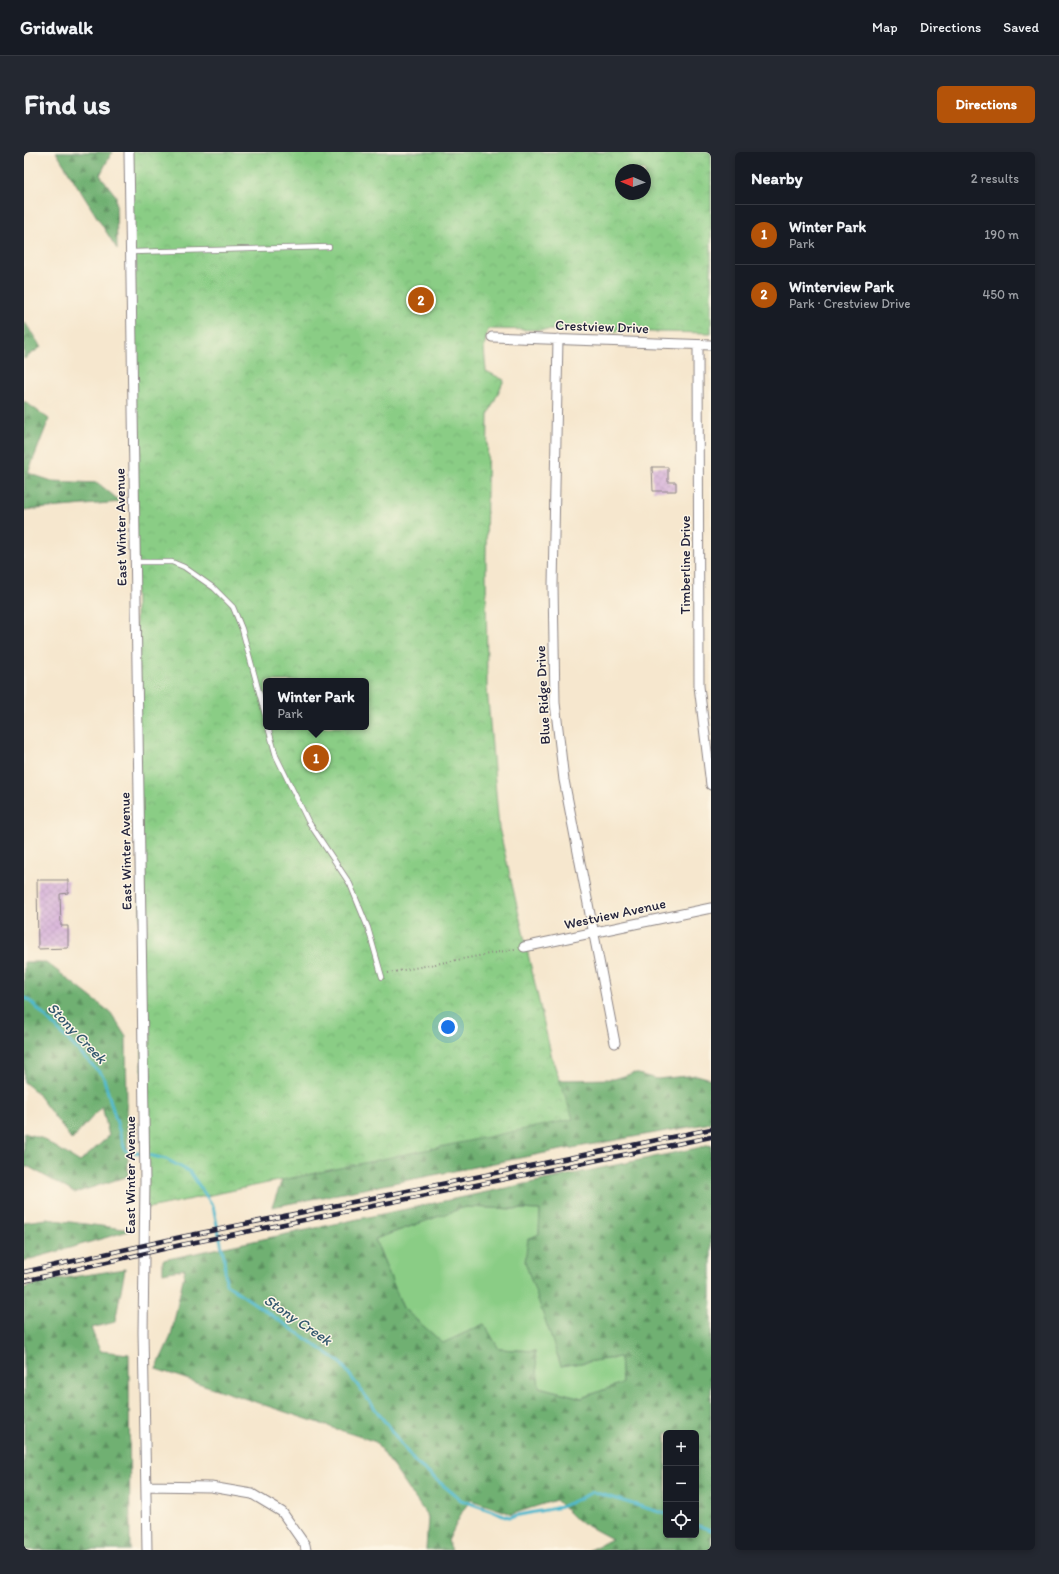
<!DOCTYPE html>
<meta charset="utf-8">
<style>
body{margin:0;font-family:Itim,sans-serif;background:#242831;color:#f1f3f6}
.controls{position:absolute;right:12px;bottom:12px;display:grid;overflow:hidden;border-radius:6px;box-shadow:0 2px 6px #0003}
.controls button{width:36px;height:36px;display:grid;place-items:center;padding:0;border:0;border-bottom:1px solid #363941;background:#171b24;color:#f1f3f6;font:20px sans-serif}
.compass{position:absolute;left:591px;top:12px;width:36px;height:36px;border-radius:50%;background:#171b24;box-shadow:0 2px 6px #0003;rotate:272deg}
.you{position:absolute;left:424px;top:875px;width:14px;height:14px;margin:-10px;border:3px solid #fff;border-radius:50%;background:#1a73e8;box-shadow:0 0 0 6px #1a73e833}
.badge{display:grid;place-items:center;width:26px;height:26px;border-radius:50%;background:#b45309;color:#fff;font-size:13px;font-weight:700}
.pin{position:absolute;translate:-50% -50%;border:2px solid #fff;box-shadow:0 1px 4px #0006}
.popup{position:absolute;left:239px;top:526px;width:106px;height:52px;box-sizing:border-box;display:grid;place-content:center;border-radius:6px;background:#171b24;filter:drop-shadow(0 1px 3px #0005);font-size:13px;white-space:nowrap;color:#9ea1a6}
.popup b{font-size:15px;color:#f1f3f6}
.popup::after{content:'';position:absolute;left:50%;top:100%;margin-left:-8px;border:8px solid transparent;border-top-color:#171b24}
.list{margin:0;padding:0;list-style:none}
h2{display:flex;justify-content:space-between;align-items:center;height:52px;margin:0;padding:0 16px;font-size:17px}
h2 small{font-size:13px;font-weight:400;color:#9ea1a6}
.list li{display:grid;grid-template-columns:26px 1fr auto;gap:12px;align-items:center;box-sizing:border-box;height:60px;padding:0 16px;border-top:1px solid #363941}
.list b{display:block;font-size:15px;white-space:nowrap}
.list p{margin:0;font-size:13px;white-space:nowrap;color:#9ea1a6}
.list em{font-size:13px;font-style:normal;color:#9ea1a6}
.icon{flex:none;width:22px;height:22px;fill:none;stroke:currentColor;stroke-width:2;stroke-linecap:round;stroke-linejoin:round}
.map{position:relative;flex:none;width:687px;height:1398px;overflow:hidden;border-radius:6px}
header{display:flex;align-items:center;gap:24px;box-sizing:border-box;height:56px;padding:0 20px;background:#171b24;border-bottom:1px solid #363941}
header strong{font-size:19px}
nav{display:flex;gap:22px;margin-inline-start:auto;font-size:14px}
.intro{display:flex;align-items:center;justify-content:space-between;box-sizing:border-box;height:96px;padding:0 24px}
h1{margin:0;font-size:28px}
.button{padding:10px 18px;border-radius:6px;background:#b45309;color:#fff;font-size:14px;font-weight:700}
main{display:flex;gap:24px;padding:0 24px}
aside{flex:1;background:#171b24;border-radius:6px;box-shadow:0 2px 6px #0003}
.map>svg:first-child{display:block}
.green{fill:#8acd85;stroke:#567860}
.forest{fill:url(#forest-firs);stroke:#486956;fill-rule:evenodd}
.park{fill:url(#park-crowns);stroke:#567860;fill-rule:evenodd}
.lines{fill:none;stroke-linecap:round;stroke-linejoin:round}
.stream{stroke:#50b9ce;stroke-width:3}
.building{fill:url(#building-cross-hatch)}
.service-casing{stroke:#8c8484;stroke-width:6}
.minor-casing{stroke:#8c8484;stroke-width:11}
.path{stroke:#8c8484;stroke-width:2;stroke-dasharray:1 3;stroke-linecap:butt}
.service{stroke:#fff;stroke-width:4.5}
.minor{stroke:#fff;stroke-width:9}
.rail-casing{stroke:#22223b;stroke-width:4.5}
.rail{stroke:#fcf5e5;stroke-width:3;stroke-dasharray:9;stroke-linecap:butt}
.labels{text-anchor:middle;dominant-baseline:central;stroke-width:3;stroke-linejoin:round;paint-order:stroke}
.street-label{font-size:14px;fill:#22223b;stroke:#fcf5e5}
.water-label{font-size:15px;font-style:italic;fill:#32576e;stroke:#fcf5e5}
</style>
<header>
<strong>Gridwalk</strong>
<nav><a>Map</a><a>Directions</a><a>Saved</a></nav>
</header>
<div class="intro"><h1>Find us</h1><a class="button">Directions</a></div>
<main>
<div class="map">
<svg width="687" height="1398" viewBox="0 0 687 1398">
<defs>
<pattern id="forest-firs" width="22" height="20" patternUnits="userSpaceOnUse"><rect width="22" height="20" fill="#6fb072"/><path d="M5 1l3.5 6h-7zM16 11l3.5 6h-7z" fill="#5b8f5f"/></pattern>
<pattern id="park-crowns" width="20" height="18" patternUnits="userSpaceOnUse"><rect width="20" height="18" fill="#8acd85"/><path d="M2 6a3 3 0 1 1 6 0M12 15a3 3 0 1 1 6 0" fill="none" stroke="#77b074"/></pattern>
<pattern id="building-cross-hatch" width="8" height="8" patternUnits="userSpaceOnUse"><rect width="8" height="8" fill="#d6b0d9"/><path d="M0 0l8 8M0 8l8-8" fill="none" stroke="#b797bb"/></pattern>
</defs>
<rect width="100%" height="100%" fill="#fcf5e5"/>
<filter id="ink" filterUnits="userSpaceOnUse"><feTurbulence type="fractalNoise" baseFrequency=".025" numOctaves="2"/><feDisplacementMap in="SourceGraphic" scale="8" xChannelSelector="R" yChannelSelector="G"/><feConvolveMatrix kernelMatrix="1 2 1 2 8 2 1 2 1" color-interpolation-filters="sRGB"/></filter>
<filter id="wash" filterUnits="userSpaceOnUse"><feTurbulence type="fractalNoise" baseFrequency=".012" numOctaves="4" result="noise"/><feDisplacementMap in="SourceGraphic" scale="16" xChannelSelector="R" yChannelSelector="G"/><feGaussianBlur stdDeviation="0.9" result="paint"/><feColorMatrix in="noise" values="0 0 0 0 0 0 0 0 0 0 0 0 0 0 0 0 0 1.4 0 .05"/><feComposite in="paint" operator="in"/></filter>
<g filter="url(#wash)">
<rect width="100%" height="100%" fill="#f6e7ce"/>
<path class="green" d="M441,1055L516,1058L515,1082L537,1214L596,1205L598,1231L558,1246L515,1235L511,1199L475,1197L460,1172L419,1192L379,1156L351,1087Z"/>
<path class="forest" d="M32,0H88L76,23L92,44L93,97Z
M0,169L17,195L0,207Z
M0,249L25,267L4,321L28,329L74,331L97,350L0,358Z
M0,810H22L87,861L102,885L104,1024L51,1041L5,1015H0V981L17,986L56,1010L85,984L78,954L48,988L11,939L0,930Z
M524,893L535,928L590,927L610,921L633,927L673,923L687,927V971L526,1000L248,1055L258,1028L461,985Z
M687,993V1398H565L588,1387L551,1367L532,1348L488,1362L447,1348L439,1358L424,1389L428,1398H402L404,1365L352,1290L132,1217L147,1184L161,1117L139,1121V1108ZM441,1055L516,1058L515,1082L504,1087L501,1110L537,1214L596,1205L598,1231L558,1246L515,1235L511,1199L475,1197L460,1172L419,1191L379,1156L351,1087ZM642,1281H672V1383H642Z
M23,1067L108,1078L0,1109V1070Z
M101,1117L91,1170L67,1176L76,1199L105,1202L106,1398H0V1136L28,1128Z"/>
<path class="park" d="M106,0H687V181L464,177L460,196L462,219L480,228L464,263L462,407L463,536L475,676L528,906L549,967L120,1057ZM597,18H621V42H597ZM242,529H342V575H242Z"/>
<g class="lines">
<path class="stream" d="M0,846L4,847L79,924L101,998L142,1007L166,1020L189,1054L200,1105L202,1132L316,1210L391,1310L437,1348L485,1365L537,1355L569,1340L642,1362
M672,1373L687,1378"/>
</g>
<g id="blocks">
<path class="building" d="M628,315H644V330H652V339H629Z
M13,728H44V741L36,742L37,774H44V796L14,797Z"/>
</g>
</g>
<g filter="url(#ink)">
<use href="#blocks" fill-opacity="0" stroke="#8c8484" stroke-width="1"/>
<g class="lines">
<g class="service-casing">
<path id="service" d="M107,100L305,95
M112,410H148L160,415L190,436L209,455L218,477L242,566
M244,575L252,604L284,669L326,732L344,776L358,825"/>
</g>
<g class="minor-casing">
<path id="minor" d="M105,0L121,1029L119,1180L123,1398
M468,185L687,193
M534,187L529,433L531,551L540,628L591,891
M674,193L675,534L687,633
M500,795L687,756
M123,1334L187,1335L228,1342L258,1360L281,1393L282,1398"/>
</g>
<path class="path" d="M364,821L491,797"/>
<use href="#service" class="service"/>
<use href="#minor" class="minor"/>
<g class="rail-casing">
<path id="rail" d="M0,1120L157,1085L687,977
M0,1129L157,1093L687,985"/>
</g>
<use href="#rail" class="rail"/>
</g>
</g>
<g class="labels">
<g class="street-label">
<text transform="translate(578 175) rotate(2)">Crestview Drive</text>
<text transform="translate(97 375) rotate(-91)">East Winter Avenue</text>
<text transform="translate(661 413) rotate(-90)">Timberline Drive</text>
<text transform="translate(519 543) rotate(-93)">Blue Ridge Drive</text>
<text transform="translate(102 699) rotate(-91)">East Winter Avenue</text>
<text transform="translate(591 762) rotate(-12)">Westview Avenue</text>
<text transform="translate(106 1023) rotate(-90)">East Winter Avenue</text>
</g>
<g class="water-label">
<text transform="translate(53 881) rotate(46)">Stony Creek</text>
<text transform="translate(274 1168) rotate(34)">Stony Creek</text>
</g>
</g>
</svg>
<div class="controls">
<button>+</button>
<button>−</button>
<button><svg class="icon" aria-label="locate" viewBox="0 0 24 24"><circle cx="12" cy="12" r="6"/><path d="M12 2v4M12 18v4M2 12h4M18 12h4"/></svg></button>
</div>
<svg class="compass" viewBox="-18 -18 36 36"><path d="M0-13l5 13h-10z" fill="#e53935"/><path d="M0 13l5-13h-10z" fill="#9ea1a6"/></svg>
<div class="you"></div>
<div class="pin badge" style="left:292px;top:606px">1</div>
<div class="popup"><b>Winter Park</b>Park</div>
<div class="pin badge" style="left:397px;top:148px">2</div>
</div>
<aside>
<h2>Nearby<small>2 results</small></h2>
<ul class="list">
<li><span class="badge">1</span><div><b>Winter Park</b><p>Park</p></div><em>190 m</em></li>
<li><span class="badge">2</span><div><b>Winterview Park</b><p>Park · Crestview Drive</p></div><em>450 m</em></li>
</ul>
</aside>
</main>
